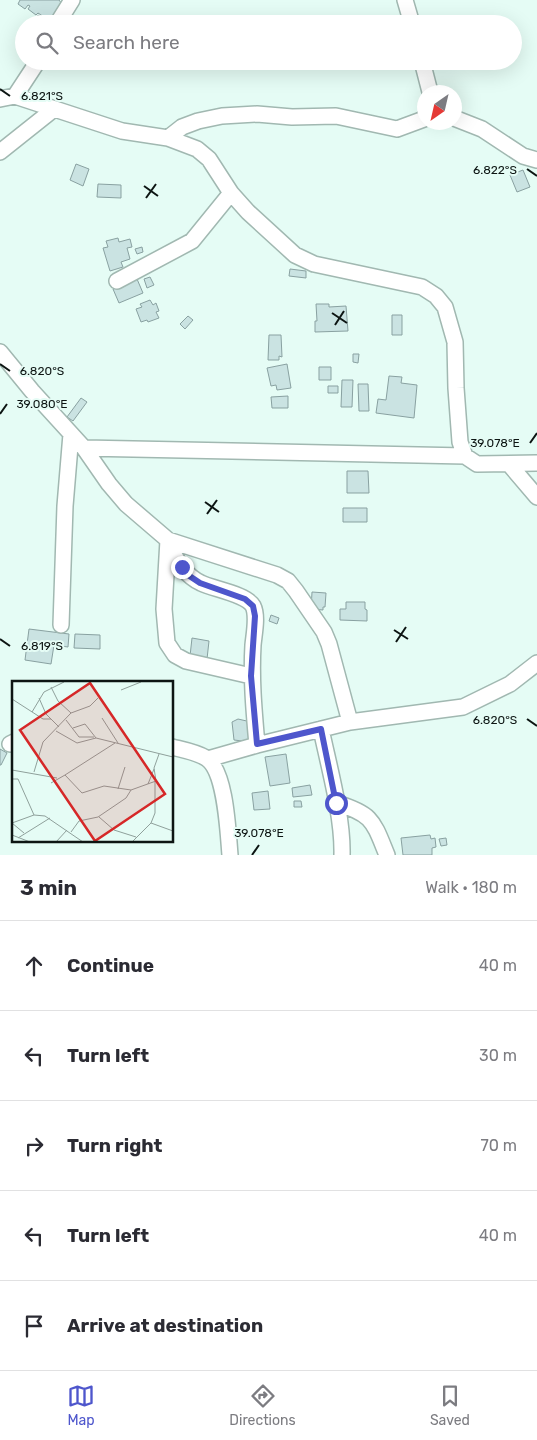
<!DOCTYPE html>
<meta charset="utf-8">
<style>
body{margin:0;font-family:Rubik,sans-serif;background:#f2f2f3;color:#2b2b33}
.compass{position:absolute;left:417px;top:85px;width:45px;height:45px;border-radius:50%;background:#fff;box-shadow:0 5px 20px #0002;rotate:214deg}
.stop{position:absolute;width:15px;height:15px;margin:-11px;border:4px solid #4e56cc;border-radius:50%;background:#fff}
.stop.end{background:#4e56cc;border-color:#fff;box-shadow:0 1px 5px #0008}
.list{margin:0;padding:0;list-style:none}
h2{display:flex;justify-content:space-between;align-items:center;height:65px;margin:0;padding:0 20px;font-size:21px}
h2 small{font-size:16px;font-weight:400;color:#7c7c81}
.list li{display:grid;grid-template-columns:32px 1fr auto;gap:15px;align-items:center;box-sizing:border-box;height:90px;padding:0 20px;border-top:1px solid #e1e1e2}
.list b{display:block;font-size:19px;white-space:nowrap}
.list em{font-size:16px;font-style:normal;color:#7c7c81}
.icon{flex:none;width:28px;height:28px;fill:none;stroke:currentColor;stroke-width:2;stroke-linecap:round;stroke-linejoin:round}
.map{position:relative;flex:none;width:537px;height:855px;overflow:hidden}
.search{position:absolute;background:#fff;box-shadow:0 5px 20px #0002;left:15px;right:15px;top:15px;height:55px;display:flex;align-items:center;gap:12px;box-sizing:border-box;padding:0 18px;border-radius:28px;color:#7c7c81;font-size:19px}
.sheet{height:515px;background:#fff}
nav{display:flex;justify-content:space-around;align-items:center;box-sizing:border-box;height:70px;border-top:1px solid #e1e1e2;background:#fff;font-size:14px;color:#7c7c81}
nav a{display:grid;justify-items:center;gap:2px}
nav .on{color:#4e56cc}
.map>svg:first-child{display:block}
.building{fill:#cae3e2;stroke:#89a1a1}
.lines{fill:none;stroke-linecap:round;stroke-linejoin:round}
.minor-casing{stroke:#a1b8b1;stroke-width:18}
.minor{stroke:#fff;stroke-width:15}
.route{stroke:#4e56cc;stroke-width:6}
.ticks{fill:none;stroke:#0d1513;stroke-width:2}
.inset-road{fill:none;stroke:#8fa09b;stroke-width:1}
.view{fill:#d62828;fill-opacity:0.15;stroke:#d62828;stroke-width:2.5}
.inset-edge{fill:none;stroke:#0d1513;stroke-width:2.5}
.ticks-label{font-size:12px;text-anchor:middle;fill:#0d1513;stroke:#e5fcf5;stroke-width:4;stroke-linejoin:round;paint-order:stroke}
</style>
<div class="map">
<svg width="537" height="855" viewBox="0 0 537 855">
<rect width="100%" height="100%" fill="#e5fcf5"/>
<path class="building" d="M20,0H59L62,4L50,21L38,13L36,15L28,9L30,6L28,5L25,9L18,4Z
M38,15L44,19L42,22L44,24H38L34,21Z
M424,104V114L415,115Z
M76,164L89,169L83,186L70,180Z
M523,170L530,187L517,192L510,175Z
M98,184L121,185V198L97,197Z
M118,238L119,242L130,239L132,247L127,248L130,259L121,262L123,267L110,271L103,248L108,247L106,241Z
M142,247L143,252L137,254L135,249Z
M290,269L306,271V278L289,276Z
M150,277L154,285L147,288L144,279Z
M137,279L143,293L119,303L113,289Z
M150,300L153,305L156,303L159,311L156,312L159,318L148,322L147,320L141,322L136,309L142,307L140,304Z
M316,304H329V307L346,306L348,331L315,332V321H317Z
M392,315H402V335H392Z
M188,316L193,320L185,329L180,324Z
M269,335H281L282,357L279,356V360H268Z
M353,354H359L358,363L353,362Z
M287,364L291,388L277,390L276,385L271,386L267,368Z
M319,367H331V380H319Z
M389,376L402,377L401,383L417,385L414,418L376,413L378,399L386,400Z
M342,380H353L352,407H341Z
M358,384H368L369,411H359Z
M328,386H338V393H328Z
M288,396V408H272L271,397Z
M81,398L87,402L73,421L67,417Z
M347,471H368L369,493H347Z
M343,508H367V522H343Z
M312,592L326,593L325,607H323V610L311,609Z
M346,602H365V609L367,610V621L340,620V609H346Z
M271,615L279,618L277,624L269,621Z
M29,629L69,634L68,647L54,645L51,664L25,660Z
M75,634L100,635V649L74,648Z
M192,638L209,641L207,659L190,656Z
M238,719L251,722V742L234,740L232,722Z
M0,749L7,753L1,765H0Z
M286,754L290,783L270,786L265,757Z
M310,785L312,795L293,797L292,788Z
M268,791L270,809L254,810L252,793Z
M294,801H301L302,807H294Z
M430,835L431,839L435,838L436,847L432,848V855H403L401,838Z
M446,838L447,845L441,846L439,839Z"/>
<g class="lines">
<g class="minor-casing">
<path id="minor" d="M405,0L412,24
M57,24L72,0
M422,61L430,92
M15,96L38,61
M0,99L15,96L122,131L168,138L197,149L209,159L231,193L248,212L295,255L314,264L422,287L436,296L445,307L455,342L456,388L460,442L465,456L477,464L537,463
M454,118L482,129L523,156L537,160
M168,138L182,127L198,121L222,116L257,114L292,117L336,116L397,129L424,119
M0,152L54,109
M117,281L192,241L231,193
M0,352L32,391L84,448L109,484L126,504L168,540L164,609L167,643L175,655L186,661L251,676
M84,448L465,456
M509,464L537,497
M168,540L277,575L288,581L296,591L324,632L329,644L350,722
M169,546C177,560 185,576 201,583C213,589 246,594 253,606C258,616 254,634 253,645C251,679 254,711 257,745
M61,625L65,506L71,434
M321,729C329,767 343,817 342,855
M10,744L14,742
M172,747C184,750 196,752 206,758C226,770 228,833 230,855
M208,759L257,745L350,722L463,707L510,684L537,663
M336,803C373,814 373,821 387,855"/>
</g>
<use href="#minor" class="minor"/>
</g>
<g class="lines">
<path class="route" d="M182,567L188,575L200,583L245,599L253,606L255,616L251,676L257,744L321,729L336,803"/>
</g>
<path class="ticks" d="M0,89L10,96M527,169L537,176M144,186L158,196M146,198L156,184M332,313L347,323M335,325L344,311M0,364L10,371M0,414L7,404M530,443L537,433M205,502L219,512M207,514L217,500M394,630L408,639M0,639L10,646M396,642L406,627M527,719L537,726M252,855L259,845"/>
<g transform="translate(12 681)">
<rect width="161" height="161" fill="#e5fcf5"/>
<path class="inset-road" d="M39,6L46,20L59,32L78,25L86,17M109,9L129,1M27,17L34,33L47,46M0,18L31,38H39M20,31L32,11L52,1M90,37L106,62M54,39L67,56H82M61,47L73,43L84,57L161,76M44,50L65,62L84,57M0,89L45,97M22,91L31,61L59,32M53,94L103,62M0,98H6L22,134M39,102L53,94L70,112L92,105L119,109L144,100L142,87L147,73M136,103L142,88M106,108L113,86M87,136L102,149L124,156M0,142L22,134L33,135L71,161M0,142L12,152M139,142L161,150M59,151L67,140L86,136L114,117L119,109M0,154L18,161M6,157L38,137M44,161L55,149M120,161L139,142L143,132V101"/>
<path class="view" d="M78,2L153,113L83,160L8,49Z"/>
<rect width="161" height="161" class="inset-edge"/>
</g>
<g class="ticks-label">
<text x="42" y="100">6.821°S</text>
<text x="495" y="174">6.822°S</text>
<text x="42" y="375">6.820°S</text>
<text x="42" y="408">39.080°E</text>
<text x="495" y="447">39.078°E</text>
<text x="42" y="650">6.819°S</text>
<text x="495" y="724">6.820°S</text>
<text x="259" y="837">39.078°E</text>
</g>
</svg>
<svg class="compass" viewBox="-18 -18 36 36"><path d="M0-13l5 13h-10z" fill="#e53935"/><path d="M0 13l5-13h-10z" fill="#7c7c81"/></svg>
<div class="stop" style="left:336px;top:803px"></div>
<div class="stop end" style="left:182px;top:567px"></div>
<div class="search"><svg class="icon" aria-label="search" viewBox="0 0 24 24"><circle cx="10" cy="10" r="6"/><path d="M15 15l6 6"/></svg>Search here</div>
</div>
<section class="sheet">
<h2>3 min<small>Walk · 180 m</small></h2>
<ul class="list">
<li><svg class="icon" aria-label="ahead" viewBox="0 0 24 24"><path d="M12 20V5M6 11l6-6 6 6"/></svg><div><b>Continue</b></div><em>40 m</em></li>
<li><svg class="icon" aria-label="left" viewBox="0 0 24 24"><path d="M17 20v-9H6M10 6l-5 5 5 5"/></svg><div><b>Turn left</b></div><em>30 m</em></li>
<li><svg class="icon" aria-label="right" viewBox="0 0 24 24"><path d="M7 20v-9h11M14 6l5 5-5 5"/></svg><div><b>Turn right</b></div><em>70 m</em></li>
<li><svg class="icon" aria-label="left" viewBox="0 0 24 24"><path d="M17 20v-9H6M10 6l-5 5 5 5"/></svg><div><b>Turn left</b></div><em>40 m</em></li>
<li><svg class="icon" aria-label="arrive" viewBox="0 0 24 24"><path d="M6 21V4h12l-3 4 3 4H6"/></svg><div><b>Arrive at destination</b></div></li>
</ul>
</section>
<nav>
<a class="on"><svg class="icon" aria-label="map" viewBox="0 0 24 24"><path d="M3 6l6-2 6 2 6-2v14l-6 2-6-2-6 2zM9 4v14M15 6v14"/></svg>Map</a>
<a><svg class="icon" aria-label="directions" viewBox="0 0 24 24"><path d="M12 3l9 9-9 9-9-9zM9 14v-3h6M13 9l2 2-2 2"/></svg>Directions</a>
<a><svg class="icon" aria-label="saved" viewBox="0 0 24 24"><path d="M7 4h10v16l-5-4-5 4z"/></svg>Saved</a>
</nav>
